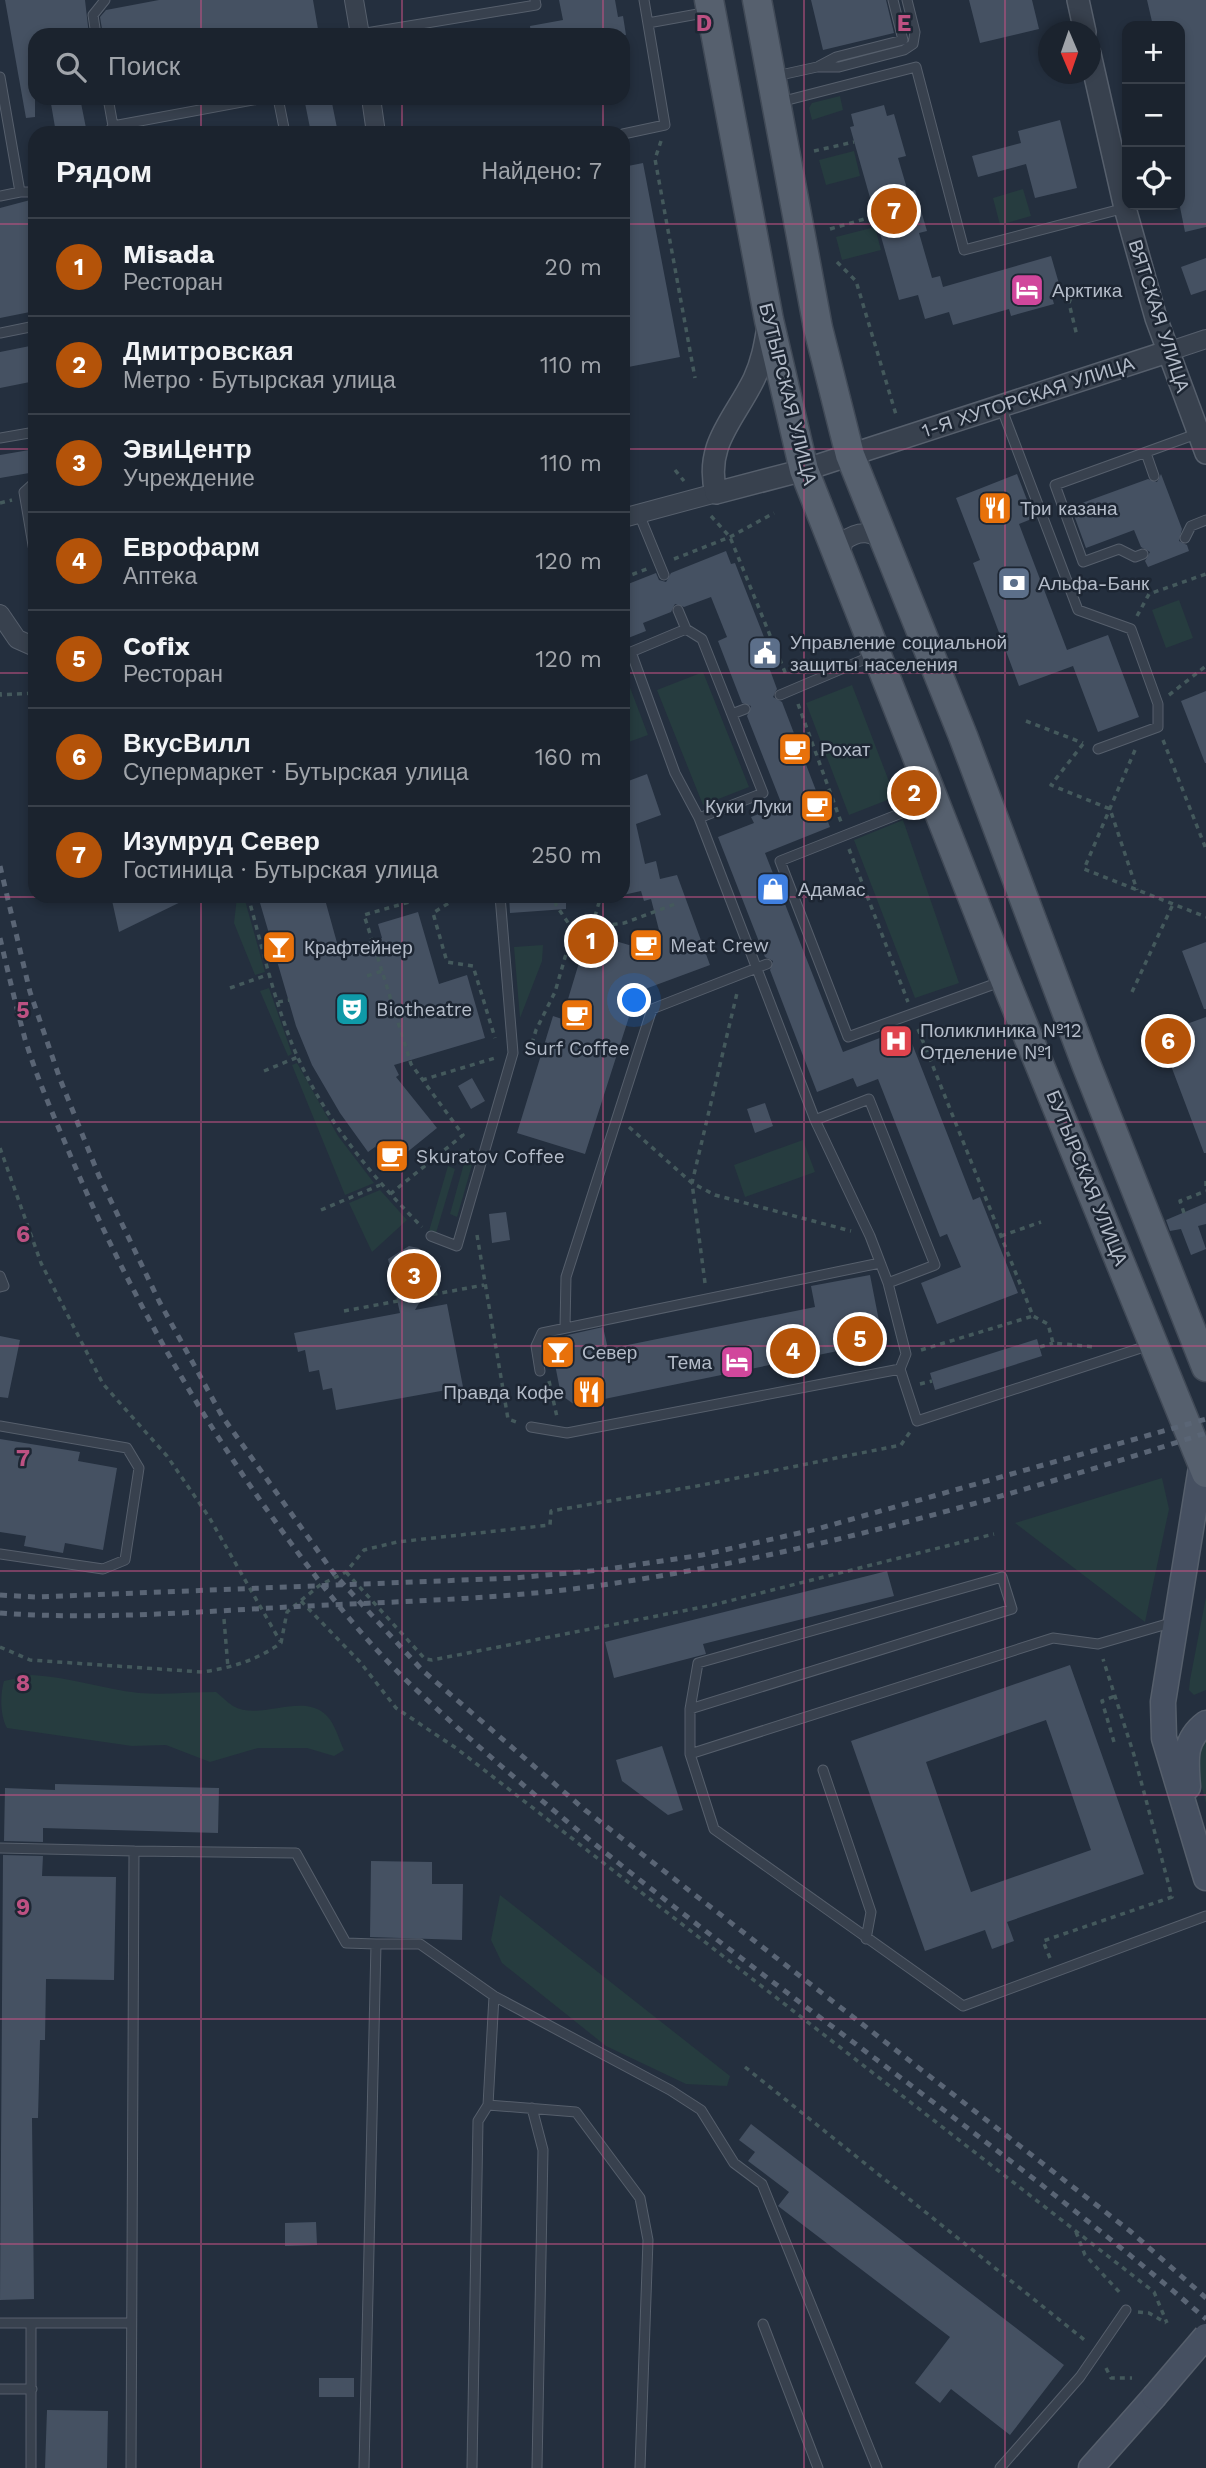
<!DOCTYPE html>
<html lang="ru">
<meta charset="utf-8">
<style>
body{margin:0;font-family:"Work Sans",sans-serif;background:#242b36;color:#f1f3f6}
.controls{position:absolute;right:21px;top:21px;display:grid;overflow:hidden;border-radius:14px;box-shadow:0 4px 10px #0003}
.controls button{width:63px;height:63px;display:grid;place-items:center;padding:0;border:0;border-bottom:2px solid #39404a;background:#1b232e;color:#f1f3f6;font:35px sans-serif}
.compass{position:absolute;left:1038px;top:21px;width:63px;height:63px;border-radius:50%;background:#1b232e;box-shadow:0 4px 10px #0003;rotate:178deg}
.you{position:absolute;left:635px;top:1001px;width:24px;height:24px;margin:-18px;border:5px solid #fff;border-radius:50%;background:#1a73e8;box-shadow:0 0 0 10px #1a73e833}
.badge{display:grid;place-items:center;width:46px;height:46px;border-radius:50%;background:#b45309;color:#fff;font-size:23px;font-weight:700}
.pin{position:absolute;translate:-50% -50%;border:4px solid #fff;box-shadow:0 2px 7px #0006}
.list{margin:0;padding:0;list-style:none}
h2{display:flex;justify-content:space-between;align-items:center;height:91px;margin:0;padding:0 28px;font-size:30px}
h2 small{font-size:23px;font-weight:400;color:#a0a4aa}
.list li{display:grid;grid-template-columns:46px 1fr auto;gap:21px;align-items:center;box-sizing:border-box;height:98px;padding:0 28px;border-top:2px solid #39404a}
.list b{display:block;font-size:26px;white-space:nowrap}
.list p{margin:0;font-size:23px;white-space:nowrap;color:#a0a4aa}
.list em{font-size:23px;font-style:normal;color:#a0a4aa}
.icon{flex:none;width:38px;height:38px;fill:none;stroke:currentColor;stroke-width:2;stroke-linecap:round;stroke-linejoin:round}
.map{position:relative;flex:none;width:1206px;height:2468px;overflow:hidden}
.search{position:absolute;background:#1b232e;box-shadow:0 4px 10px #0003;left:28px;top:28px;width:602px;height:77px;display:flex;align-items:center;gap:18px;box-sizing:border-box;padding:0 24px;border-radius:21px;color:#a0a4aa;font-size:26px}
.panel{position:absolute;background:#1b232e;box-shadow:0 4px 10px #0003;left:28px;top:126px;width:602px;height:777px;border-radius:21px}
.map>svg:first-child{display:block}
.green{fill:#263c3f}
.building{fill:#455162;fill-rule:evenodd}
.lines{fill:none;stroke-linecap:round;stroke-linejoin:round}
.service-casing{stroke:#565f6c;stroke-width:11}
.minor-casing{stroke:#565f6c;stroke-width:20}
.tertiary-casing{stroke:#565f6c;stroke-width:24}
.secondary-casing{stroke:#565f6c;stroke-width:27}
.primary-casing{stroke:#414a57;stroke-width:31}
.path{stroke:#44595c;stroke-width:3.5;stroke-dasharray:5 5;stroke-linecap:butt}
.service{stroke:#38414e;stroke-width:9}
.minor{stroke:#38414e;stroke-width:18}
.tertiary{stroke:#38414e;stroke-width:21}
.secondary{stroke:#465061;stroke-width:24}
.primary{stroke:#56606e;stroke-width:28}
.rail{stroke:#5a6575;stroke-width:5;stroke-dasharray:7 7;stroke-linecap:butt}
.secondary-bridge-casing{stroke:#565f6c;stroke-width:27;stroke-linecap:butt}
.secondary-bridge{stroke:#465061;stroke-width:24}
.grid{fill:none;stroke:#bd5182;stroke-width:2;stroke-opacity:0.55}
.labels{text-anchor:middle;dominant-baseline:central;stroke-width:5;stroke-linejoin:round;paint-order:stroke}
.poi-label{font-size:19px;fill:#b4bcc9;stroke:#1d2633;text-anchor:start}
.street-label{font-size:19px;fill:#b4bcc9;stroke:#1d2633}
.grid-label{font-size:23px;text-anchor:middle;font-weight:bold;fill:#bd5182;stroke:#1d2633;stroke-width:5;stroke-linejoin:round;paint-order:stroke}
</style>
<div class="map">
<svg width="1206" height="2468" viewBox="0 0 1206 2468">
<rect width="100%" height="100%" fill="#242f3e"/>
<path class="green" d="M840,96L843,110L812,120L809,108L812,103Z
M854,151L860,176L826,185L819,160Z
M1023,189L1031,216L1000,225L993,198Z
M875,227L881,250L842,260L836,237Z
M1179,600L1193,638L1166,648L1152,610Z
M703,672L749,787L703,805L657,690Z
M626,677L648,735L623,744V678Z
M852,685L895,797L849,815L806,703Z
M903,820L959,983L915,998L854,840Z
M237,897H244L265,972L255,975L234,923Z
M543,945L542,961L520,1018L514,947Z
M269,988L292,1054L288,1056L260,991Z
M297,1063L338,1136L374,1183L345,1195L292,1065Z
M803,1140L815,1172L745,1197L734,1165Z
M468,1149L476,1151L457,1217L450,1214Z
M448,1166L455,1169L436,1233L429,1231Z
M380,1190L407,1220L372,1252L349,1203Z
M1162,1478L1169,1509L1145,1622L1015,1523Z
M1206,1597V1690L1194,1695L1189,1690L1190,1680Z
M32,1675C69,1677 103,1689 139,1693C164,1695 191,1692 216,1692C221,1696 227,1702 233,1706C260,1722 303,1691 327,1716C335,1724 339,1740 344,1750L334,1756L307,1748H258L210,1762L166,1745L132,1746L7,1728C0,1716 0,1694 4,1681Z
M1206,1736V1803C1200,1778 1190,1759 1206,1736Z
M500,1895L730,2076L727,2086L686,2084L606,2046L502,1963L491,1940Z"/>
<path class="building" d="M5,0H85L89,35H35V117L26,118Z
M159,0H313L319,35H103L100,17L106,10Z
M559,0H615L618,17L623,16L626,35H531L530,26L563,20Z
M811,0H886L894,33L823,50Z
M969,0H1032L1039,29L980,43Z
M1147,0H1206V227L1185,232L1180,207V26H1153Z
M50,98H80L87,133H56Z
M304,98H331L338,133H311Z
M884,105L887,116L894,114L906,156L898,158L908,192L915,190L927,231L919,233L932,278L940,276L943,287L1051,256L1062,294L1052,297L1054,304L1011,316L1009,309L953,325L949,312L925,319L918,295L899,300L850,127L854,126L851,114Z
M1060,120L1077,188L1035,198L1026,164L978,177L972,156L1021,143L1018,131Z
M643,163L680,357L623,368V167Z
M34,199L35,311L0,318V208Z
M1206,258V290L1191,295L1181,267Z
M35,345V381L0,388V352Z
M35,449V472L0,478V455Z
M1017,474L1034,518L1019,524L1067,650L1108,635L1139,717L1098,732L1073,666L1019,686L973,563L980,560L956,498Z
M1161,474L1182,529L1179,541L1187,545L1189,551L1148,567L1145,561L1150,552L1141,547L1134,530L1086,548L1071,507L1148,479L1157,482Z
M726,551L731,564L735,563L773,660L767,662L777,689L773,697L782,702L830,827L765,853L843,1052L906,1028L973,1200L980,1197L1018,1293L937,1324L921,1283L961,1267L947,1234L940,1237L878,1079L857,1087L853,1078L817,1092L770,970L773,961L765,957L718,837L754,823L751,817L782,805L747,716L751,706L742,703L718,641L727,637L711,597L684,607L675,604L671,612L643,623L646,631L623,640V586L656,573L659,580L666,582L671,573Z
M1206,691V763H1205L1181,701Z
M647,774L661,815L636,824L645,864L656,861L660,879L677,875L710,965L637,992L585,1154L517,1133L553,1016L562,1019L588,933L629,945L660,934L651,899L644,901L641,891L623,895V783Z
M111,896H193L119,932Z
M258,896H324L339,950L382,938L378,924L418,912L439,984L467,975L485,1038L394,1065L399,1075L396,1077L437,1128L390,1166L375,1147L368,1152L340,1113L312,1065L296,1026Z
M509,896H566V909L510,913Z
M1206,942V1009H1204L1182,951Z
M1206,1017V1153H1204L1159,1034Z
M472,1078L485,1101L471,1109L458,1086Z
M765,1103L773,1126L755,1133L747,1109Z
M1206,1203V1224L1198,1226L1206,1249L1191,1255L1181,1229L1170,1231L1166,1220Z
M506,1212L510,1240L492,1243L489,1214Z
M409,1246L418,1248L441,1266L415,1310L447,1304L463,1387L336,1410L332,1388L323,1390L319,1370L309,1372L305,1350L298,1352L294,1333L400,1313L388,1259Z
M870,1275L881,1331L872,1344L575,1405L561,1395L550,1339L603,1327L608,1349L815,1307L811,1286Z
M0,1336L20,1340L8,1398L0,1397Z
M1037,1339L1042,1356L935,1390L930,1373Z
M0,1439L80,1452L78,1461L117,1468L103,1550L65,1543L63,1553L24,1546L26,1536L0,1532Z
M887,1571L894,1596L703,1644L706,1654L614,1678L605,1642Z
M1070,1665L1144,1874L1007,1922L1014,1941L992,1949L985,1930L925,1951L851,1741ZM1046,1720L1091,1850L971,1892L926,1762Z
M662,1746L683,1810L668,1815L622,1781L616,1760Z
M55,1784L219,1788L218,1833L43,1828V1842L4,1841L5,1788L55,1790Z
M3,1855L43,1856L42,1876L116,1877L114,1980L46,1979L45,2040H40L38,2118H32L34,2299L0,2300Z
M371,1861L432,1862V1884H463L462,1940L370,1937Z
M751,2124L1064,2365L1010,2435L951,2389L940,2403L915,2383L950,2337L778,2206L789,2192L748,2161L755,2152L739,2140Z
M316,2222L317,2245L285,2246V2223Z
M319,2378H354V2397H319Z
M47,2410L108,2411L107,2468H45Z"/>
<g class="lines">
<g class="service-casing">
<path id="service" d="M648,23L709,12
M360,34L536,5L535,0
M96,35L93,15L105,0
M819,66L836,57L903,40L893,0
M776,76L817,67H839L904,50L913,44L915,32L907,0
M0,77L20,192H35
M108,98L113,126
M278,98L285,133
M780,102L916,67L964,250L1125,208
M108,133L113,126L264,98
M623,134L665,125L644,0
M0,196L20,192
M0,333L35,326
M1001,407L1078,610L1131,629L1158,704V727L1098,749
M0,438L35,432
M1146,453L1154,476
M35,482L24,492L35,557
M639,514L664,575
M1185,538L1191,526L1206,520
M1143,554L1135,557L1119,549L1083,562L1055,485L1199,433
M678,610L686,629L702,639L763,793L699,818L815,1120L869,1099L935,1265L888,1283
M686,629L631,652L675,773L699,818
M780,695L872,656
M732,714L745,709
M932,801L780,861L848,1037L1000,982
M815,1120L870,1236L888,1283L906,1354L900,1369L917,1421L1150,1345
M431,1236L457,1246L513,1053L500,896
M0,1276L4,1286L0,1287
M565,1327L566,1277L652,1009L767,964
M540,1371L536,1346L542,1333L880,1263
M0,1426L127,1448L139,1468L125,1560L103,1569L0,1554
M531,1427L567,1433L900,1369
M690,1709L698,1663L1002,1577L1012,1609L690,1709V1754L714,1829L963,2006L1206,1916
M690,1754L1053,1638L1098,1644L1174,1622
M823,1770L871,1912L866,1939
M0,1848L134,1851
M494,1996L488,2105L576,2112L640,2198L648,2240L640,2468
M532,2108L543,2150L537,2468
M0,2323H31
M763,2324L818,2468
M0,2389H32
M31,2468V2323H131
M131,2468L134,1851L296,1853L346,1943L376,1944
M364,2468L376,1944H420L494,1996L670,2090L701,2110L734,2163L762,2184L877,2468
M472,2468L478,2121L488,2105
M1000,2468L1080,2377L1126,2310"/>
</g>
<g class="minor-casing">
<path id="minor" d="M354,0L360,35
M371,98L376,133
M1167,352L1206,339
M623,518L716,493
M839,558L844,541C858,530 875,530 885,545
M0,614L17,639L35,647"/>
</g>
<g class="tertiary-casing">
<path id="tertiary" d="M1078,0L1085,32
M1090,54L1125,208L1156,318L1206,453
M768,327C765,345 762,362 754,379C734,420 704,445 716,493L804,470L1167,352"/>
</g>
<g class="secondary-casing">
<path id="secondary" d="M1202,1461L1163,1702L1164,1738L1206,1878
M1188,1787C1186,1760 1183,1740 1206,1723
M1091,2468L1154,2397"/>
</g>
<g class="primary-casing">
<path id="primary" d="M709,0L769,320L804,470L1005,980L1206,1473
M757,0L818,328L850,455L963,736L1086,1064L1206,1367"/>
</g>
<path class="path" d="M661,141L655,159L695,378
M814,151L854,142
M830,229L875,216
M837,262L856,281L897,418
M1074,289L1069,303L1077,336
M675,470L684,481
M0,503L12,500
M711,516L730,537L787,677
M674,559L730,537L774,513
M623,578L647,569
M1137,616L1149,594L1206,574
M0,692V695L35,693
M1169,695L1206,666
M798,704L841,822
M1026,721L1083,743
M1163,740L1206,849
M1083,744L1051,785L1110,809L1137,890
M1135,750L1084,869L1206,917
M849,849L908,1002
M248,896C260,939 270,983 285,1025C311,1102 365,1170 422,1227
M436,896L452,901
M454,896L452,901L433,913L447,962L473,966L495,1038
M592,926L601,896
M573,930L624,923L678,903
M382,971L364,915L430,896
M367,976L382,971L411,1064L463,1135L389,1195
M230,988L270,974
M1132,992L1173,904
M278,1002L289,1000
M918,1029L1033,1316L1048,1324L1053,1343L1095,1347
M529,1053L536,1030L555,992L573,930L556,905L555,896
M264,1071L298,1057
M422,1080L495,1058
M629,1127L692,1183L715,1195L851,1231
M0,1148L41,1263L103,1384L167,1456L209,1517L280,1641
M1206,1181V1187
M321,1210L380,1185
M1184,1213L1180,1201L1206,1191
M477,1235L508,1419L519,1423
M1001,1236L1041,1222
M705,1283L692,1183L737,993
M344,1311L484,1285
M1040,1347L1053,1343
M921,1350L1033,1316
M549,1381L557,1417
M920,1384L932,1381
M346,1572L425,1659L432,1660L713,1605L994,1534
M301,1601L360,1662L396,1708L456,1748L1154,2292L1167,2323
M224,1619L228,1668
M0,1647L30,1660L202,1672C231,1668 257,1660 281,1643L287,1612L320,1585L346,1572L364,1550L397,1542L550,1525L551,1511L697,1486L901,1445L910,1432
M1114,1742L1102,1701L1115,1696
M1050,1958L1043,1941L1172,1897L1134,1755L1103,1659
M745,2067L1087,2342
M1076,2232L1085,2255L1122,2295
M1138,2312L1149,2313L1166,2323
M1106,2368L1111,2378H1132"/>
<use href="#service" class="service"/>
<use href="#minor" class="minor"/>
<use href="#tertiary" class="tertiary"/>
<use href="#secondary" class="secondary"/>
<use href="#primary" class="primary"/>
<path class="rail" d="M0,866L30,992L60,1079L99,1176L159,1301L222,1416L335,1575L422,1670L585,1810L1130,2231L1206,2298
M0,938C8,972 16,1006 25,1039C36,1075 51,1110 66,1145C118,1270 183,1389 260,1500C306,1565 352,1628 409,1683C657,1917 949,2097 1206,2319
M0,1595L36,1597L514,1578L601,1570L702,1555L817,1529L1206,1419
M0,1613C95,1620 194,1612 289,1607C396,1601 504,1600 609,1584C808,1555 1015,1495 1206,1433"/>
<g class="secondary-bridge-casing">
<path id="secondary-bridge" d="M1154,2397L1206,2336"/>
</g>
<use href="#secondary-bridge" class="secondary-bridge"/>
</g>
<path class="grid" d="M201,0V35M402,0V35M603,0V35M804,0V2468M1005,0V2468M201,98V133M402,98V133M603,98V133M0,224H35M623,224H1206M0,449H35M623,449H1206M0,673H35M623,673H1206M201,896V2468M402,896V2468M603,896V2468M0,897H1206M0,1122H1206M0,1346H1206M0,1571H1206M0,1795H1206M0,2019H1206M0,2244H1206"/>
<defs>
<g id="hotel-square" transform="scale(1.75)"><rect x="-9" y="-9" width="18" height="18" rx="4" fill="#d1479c" stroke="#1d2633"/><path d="M-6-4.5h1.5V1H6V5H4.5V3h-9V5H-6ZM-4 0a1.8 1.8 0 1 1 3.6 0ZM.5 0V-2.5h3Q6-2.5 6 0Z" fill="#fff"/></g>
<g id="restaurant-square" transform="scale(1.75)"><rect x="-9" y="-9" width="18" height="18" rx="4" fill="#e8710a" stroke="#1d2633"/><path d="M-5-6h1v4h1v-4h1v4h1v-4h1v5L-1.5 .5V6h-2V.5L-5-1ZM5-6V6H3V1.5H1.5Q1.5-4 5-6Z" fill="#fff"/></g>
<g id="bank-square" transform="scale(1.75)"><rect x="-9" y="-9" width="18" height="18" rx="4" fill="#5c6f8a" stroke="#1d2633"/><path d="M-6-4H6V4H-6ZM0-2.3a2.3 2.3 0 1 0 0 4.6a2.3 2.3 0 1 0 0-4.6Z" fill="#fff"/></g>
<g id="civic-square" transform="scale(1.75)"><rect x="-9" y="-9" width="18" height="18" rx="4" fill="#5c6f8a" stroke="#1d2633"/><path d="M-.6-6.5H3V-4.5H.6V-3L4-1V1h2V6H-6V1h2V-1L-.6-3ZM-1.2 2.5V6h2.4V2.5Z" fill="#fff"/></g>
<g id="cafe-square" transform="scale(1.75)"><rect x="-9" y="-9" width="18" height="18" rx="4" fill="#e8710a" stroke="#1d2633"/><path d="M-5.5-4.5H6V0H3Q3 3.5 0 3.5H-2.5Q-5.5 3.5-5.5 0ZM3-3.2v2h1.7v-2ZM-6 4.5H4V6H-6Z" fill="#fff"/></g>
<g id="shop-square" transform="scale(1.75)"><rect x="-9" y="-9" width="18" height="18" rx="4" fill="#3f7fe0" stroke="#1d2633"/><path d="M-5-2.5h2.3a2.7 3.5 0 0 1 5.4 0H5L5.5 6h-11ZM-1.5-2.5h3a1.5 2.3 0 0 0-3 0Z" fill="#fff"/></g>
<g id="bar-square" transform="scale(1.75)"><rect x="-9" y="-9" width="18" height="18" rx="4" fill="#e8710a" stroke="#1d2633"/><path d="M-6-5H6L.8 .8V4.5H3.5V6h-7V4.5H-.8V.8Z" fill="#fff"/></g>
<g id="theatre-square" transform="scale(1.75)"><rect x="-9" y="-9" width="18" height="18" rx="4" fill="#0f9aa8" stroke="#1d2633"/><path d="M-5-5.5Q0-4 5-5.5V0Q5 5 0 6Q-5 5-5 0ZM-3.3-2.5H-1v1.5H-3.3ZM1-2.5H3.3v1.5H1ZM-2.8 1Q0 5.5 2.8 1Z" fill="#fff"/></g>
<g id="hospital-square" transform="scale(1.75)"><rect x="-9" y="-9" width="18" height="18" rx="4" fill="#e0444e" stroke="#1d2633"/><path d="M-5-5h3v3.5h4V-5h3V5h-3V1.5h-4V5h-3Z" fill="#fff"/></g>
</defs>
<g fill-rule="evenodd">
<use href="#hotel-square" x="1027" y="290"/>
<use href="#restaurant-square" x="995" y="508"/>
<use href="#bank-square" x="1014" y="583"/>
<use href="#civic-square" x="765" y="653"/>
<use href="#cafe-square" x="795" y="749"/>
<use href="#cafe-square" x="817" y="806"/>
<use href="#shop-square" x="773" y="889"/>
<use href="#cafe-square" x="646" y="945"/>
<use href="#bar-square" x="279" y="947"/>
<use href="#theatre-square" x="352" y="1009"/>
<use href="#cafe-square" x="577" y="1015"/>
<use href="#hospital-square" x="896" y="1041"/>
<use href="#cafe-square" x="392" y="1156"/>
<use href="#bar-square" x="558" y="1352"/>
<use href="#hotel-square" x="737" y="1362"/>
<use href="#restaurant-square" x="589" y="1392"/>
</g>
<g class="labels">
<g class="poi-label">
<text x="1052" y="290">Арктика</text>
<text x="1020" y="508">Три казана</text>
<text x="1038" y="583">Альфа-Банк</text>
<text x="790" y="642">Управление социальной<tspan x="790" dy="22">защиты населения</tspan></text>
<text x="820" y="749">Рохат</text>
<text x="792" y="806" text-anchor="end">Куки Луки</text>
<text x="798" y="889">Адамас</text>
<text x="670" y="945">Meat Crew</text>
<text x="304" y="947">Крафтейнер</text>
<text x="376" y="1009">Biotheatre</text>
<text x="920" y="1030">Поликлиника №12<tspan x="920" dy="22">Отделение №1</tspan></text>
<text x="577" y="1048" text-anchor="middle">Surf Coffee</text>
<text x="416" y="1156">Skuratov Coffee</text>
<text x="582" y="1352">Север</text>
<text x="712" y="1362" text-anchor="end">Тема</text>
<text x="564" y="1392" text-anchor="end">Правда Кофе</text>
</g>
<g class="street-label">
<text transform="translate(1159 316) rotate(72)">ВЯТСКАЯ УЛИЦА</text>
<text transform="translate(788 394) rotate(76)">БУТЫРСКАЯ УЛИЦА</text>
<text transform="translate(1028 397) rotate(-18)">1-Я ХУТОРСКАЯ УЛИЦА</text>
<text transform="translate(1087 1178) rotate(68)">БУТЫРСКАЯ УЛИЦА</text>
</g>
</g>
<g class="grid-label">
<text x="704" y="31">D</text>
<text x="904" y="31">E</text>
<text x="23" y="1018">5</text>
<text x="23" y="1242">6</text>
<text x="23" y="1466">7</text>
<text x="23" y="1691">8</text>
<text x="23" y="1915">9</text>
</g>
</svg>
<div class="controls">
<button>+</button>
<button>−</button>
<button><svg class="icon" aria-label="locate" viewBox="0 0 24 24"><circle cx="12" cy="12" r="6"/><path d="M12 2v4M12 18v4M2 12h4M18 12h4"/></svg></button>
</div>
<svg class="compass" viewBox="-18 -18 36 36"><path d="M0-13l5 13h-10z" fill="#e53935"/><path d="M0 13l5-13h-10z" fill="#a0a4aa"/></svg>
<div class="you"></div>
<div class="pin badge" style="left:591px;top:941px">1</div>
<div class="pin badge" style="left:914px;top:793px">2</div>
<div class="pin badge" style="left:414px;top:1276px">3</div>
<div class="pin badge" style="left:793px;top:1351px">4</div>
<div class="pin badge" style="left:860px;top:1339px">5</div>
<div class="pin badge" style="left:1168px;top:1041px">6</div>
<div class="pin badge" style="left:894px;top:211px">7</div>
<div class="search"><svg class="icon" aria-label="search" viewBox="0 0 24 24"><circle cx="10" cy="10" r="6"/><path d="M15 15l6 6"/></svg>Поиск</div>
<section class="panel">
<h2>Рядом<small>Найдено: 7</small></h2>
<ul class="list">
<li><span class="badge">1</span><div><b>Misada</b><p>Ресторан</p></div><em>20 m</em></li>
<li><span class="badge">2</span><div><b>Дмитровская</b><p>Метро · Бутырская улица</p></div><em>110 m</em></li>
<li><span class="badge">3</span><div><b>ЭвиЦентр</b><p>Учреждение</p></div><em>110 m</em></li>
<li><span class="badge">4</span><div><b>Еврофарм</b><p>Аптека</p></div><em>120 m</em></li>
<li><span class="badge">5</span><div><b>Cofix</b><p>Ресторан</p></div><em>120 m</em></li>
<li><span class="badge">6</span><div><b>ВкусВилл</b><p>Супермаркет · Бутырская улица</p></div><em>160 m</em></li>
<li><span class="badge">7</span><div><b>Изумруд Север</b><p>Гостиница · Бутырская улица</p></div><em>250 m</em></li>
</ul>
</section>
</div>
